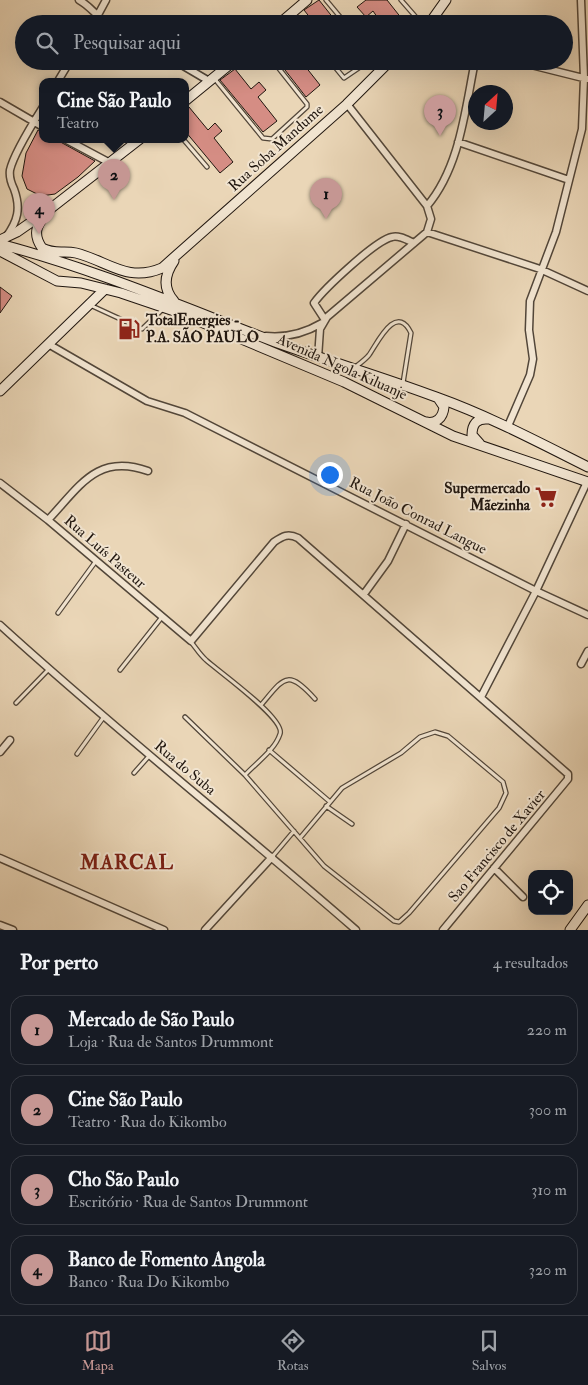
<!DOCTYPE html>
<html lang="pt">
<meta charset="utf-8">
<style>
body{margin:0;font-family:"IM FELL Double Pica",serif;background:#242831;color:#f1f3f6}
.controls{position:absolute;right:15px;bottom:15px;display:grid;overflow:hidden;border-radius:10px;box-shadow:0 5px 20px #0002}
.controls button{width:45px;height:45px;display:grid;place-items:center;padding:0;border:0;border-bottom:1px solid #363941;background:#171b24;color:#f1f3f6;font:25px sans-serif}
.compass{position:absolute;left:468px;top:85px;width:45px;height:45px;border-radius:50%;background:#171b24;box-shadow:0 5px 20px #0002;rotate:26deg}
.you{position:absolute;left:329px;top:474px;width:18px;height:18px;margin:-12px;border:4px solid #fff;border-radius:50%;background:#1a73e8;box-shadow:0 0 0 8px #1a73e833}
.badge{display:grid;place-items:center;width:32px;height:32px;border-radius:50%;background:#c59692;color:#111;font-size:16px;font-weight:700}
.pin{position:absolute;translate:-50% -41px;filter:drop-shadow(0 1px 2px #0008)}
.pin::after{content:'';position:absolute;top:26px;width:18px;height:15px;background:inherit;clip-path:polygon(0 0,100% 0,50% 100%)}
.popup{position:absolute;left:39px;top:78px;width:150px;height:65px;box-sizing:border-box;display:grid;place-content:center;border-radius:10px;background:#171b24;filter:drop-shadow(0 1px 4px #0005);font-size:16px;white-space:nowrap;color:#9ea1a6}
.popup b{font-size:19px;color:#f1f3f6}
.popup::after{content:'';position:absolute;left:50%;top:100%;margin-left:-10px;border:10px solid transparent;border-top-color:#171b24}
.list{margin:0;padding:0;list-style:none}
h2{display:flex;justify-content:space-between;align-items:center;height:65px;margin:0;padding:0 20px;font-size:21px}
h2 small{font-size:16px;font-weight:400;color:#9ea1a6}
.list li{display:grid;grid-template-columns:32px 1fr auto;gap:15px;align-items:center;box-sizing:border-box;height:70px;margin:0 10px 10px;padding:0 10px;border:1px solid #363941;border-radius:15px}
.list b{display:block;font-size:19px;white-space:nowrap}
.list p{margin:0;font-size:16px;white-space:nowrap;color:#9ea1a6}
.list em{font-size:16px;font-style:normal;color:#9ea1a6}
.icon{flex:none;width:28px;height:28px;fill:none;stroke:currentColor;stroke-width:2;stroke-linecap:round;stroke-linejoin:round}
.map{position:relative;flex:none;width:588px;height:930px;overflow:hidden}
.search{position:absolute;background:#171b24;box-shadow:0 5px 20px #0002;left:15px;right:15px;top:15px;height:55px;display:flex;align-items:center;gap:12px;box-sizing:border-box;padding:0 18px;border-radius:28px;color:#9ea1a6;font-size:19px}
.sheet{height:385px;background:#171b24}
nav{display:flex;justify-content:space-around;align-items:center;box-sizing:border-box;height:70px;border-top:1px solid #363941;background:#171b24;font-size:14px;color:#9ea1a6}
nav a{display:grid;justify-items:center;gap:2px}
nav .on{color:#c59692}
.map>svg:first-child{display:block}
.building{fill:#d58d84;stroke:#20160f}
.lines{fill:none;stroke-linecap:round;stroke-linejoin:round}
.lane-casing{stroke:#524639;stroke-width:5.5}
.street-casing{stroke:#524639;stroke-width:9}
.secondary-casing{stroke:#20160f;stroke-width:11}
.lane{stroke:#f1e4d0;stroke-width:3}
.street{stroke:#f1e4d0;stroke-width:6}
.secondary{stroke:#f1e4d0;stroke-width:9}
.labels{text-anchor:middle;dominant-baseline:central;stroke-width:4;stroke-linejoin:round;paint-order:stroke}
.street-label{font-size:15px;fill:#20160f;stroke:#f1e4d0}
.poi-label{font-size:15px;font-weight:bold;fill:#20160f;stroke:#f1e4d0;text-anchor:start}
.district-label{font-size:20px;font-weight:bold;letter-spacing:1px;fill:#7a1f14;stroke:#f1e4d0}
</style>
<div class="map">
<svg width="588" height="930" viewBox="0 0 588 930">
<rect width="100%" height="100%" fill="#ead6b7"/>
<filter id="stains"><feTurbulence type="fractalNoise" baseFrequency=".004" numOctaves="4"/><feColorMatrix values="0 0 0 0 .2 0 0 0 0 .09 0 0 0 0 .02 0 0 0 .5 -.17"/></filter>
<radialGradient id="worn" r=".72"><stop offset=".6" stop-color="#630" stop-opacity="0"/><stop offset="1" stop-color="#630" stop-opacity=".3"/></radialGradient>
<path class="building" d="M319,0L338,24H315L304,10Z
M366,0H387L406,24H382L373,11L366,17L357,7Z
M278,61H301L320,85L306,97Z
M235,69L251,89L259,82L266,90L258,97L277,121L263,132L220,80Z
M189,107L208,130L215,123L222,131L214,138L233,162L220,173L185,131V111Z
M38,130L43,132V139H55L95,161L78,177L55,194L41,196L27,189L22,176L26,153Z
M0,287L12,296L0,313Z"/>
<g class="lines">
<g class="lane-casing">
<path id="lane" d="M326,0L346,24
M401,0L415,16L414,24
M362,19L367,24
M330,61L344,78L369,61
M214,78L263,138L272,139L307,107V104L273,61
M183,139L207,167
M90,305L142,329L163,309
M354,368C359,364 365,360 369,355C377,344 396,302 411,333L403,383
M58,613L96,561
M191,642C196,648 200,655 206,660C218,671 286,719 280,734C275,750 256,763 245,775
M120,670L162,617
M16,703L48,670
M261,705C284,678 287,668 315,699
M185,717L245,775L324,866L394,921L399,922L409,913L499,808L506,793L503,782L448,736L435,732L420,737L401,753L342,788L300,838
M269,750L329,801
M77,754L103,718
M134,773L150,755
M326,806L352,824
M272,857L294,831"/>
</g>
<g class="street-casing">
<path id="street" d="M79,0C92,7 96,17 109,24
M93,24L106,0
M175,61L209,81
M515,61L587,79
M58,81L70,61
M0,102L43,127
M65,139L110,163
M458,142L569,180
M427,206C460,167 465,110 475,61
M427,232L540,269L588,291
M6,237C18,221 21,208 14,189C11,183 9,177 10,170C14,153 33,123 43,107
M325,320L314,303C324,289 376,240 392,237C399,235 407,240 414,243
M266,336C286,338 305,333 322,323
M50,345L147,401L185,413L536,591L588,615
M318,358L320,329L327,317L427,232L431,219L427,206L347,104
M508,426L530,375L533,359L529,330L530,301L556,232L582,129L584,78L581,0
M0,483L48,520L191,641L274,542C283,536 288,533 298,538L568,774V779L443,930
M48,520C80,486 97,453 148,471
M364,594L388,561L406,524
M0,625C115,730 238,827 356,930
M581,664L588,651
M481,697L536,591L587,482
M0,752L10,740
M0,858L164,930
M494,868L523,897
M0,925L13,930
M205,930L272,857"/>
</g>
<g class="secondary-casing">
<path id="secondary" d="M279,24L307,0
M429,24L446,0
M185,101L234,61
M50,209C38,223 31,232 42,248C56,255 63,250 76,253C108,261 127,283 162,268L347,104L390,61
M0,240L17,232L50,209L140,139
M0,244C95,269 183,307 275,342C328,361 383,377 436,397C489,416 538,442 588,467
M0,251L57,281L81,283L121,293L177,312L344,382L453,436L588,482
M174,301C162,288 165,274 174,261
M0,391L105,289
M426,422C436,424 443,418 444,407L438,398
M480,444L472,435C472,424 477,418 488,419
M570,930L588,905"/>
</g>
<use href="#lane" class="lane"/>
<use href="#street" class="street"/>
<use href="#secondary" class="secondary"/>
</g>
<defs>
<g id="fuel-bare" transform="scale(1.725)"><path d="M-5.5-6h7V0h2V4h1.3V-2.5L3-4.5l.8-.8L6-3V5H2.5V1h-1V6h-7ZM-4.2-4.7v3.2H.2V-4.7Z" fill="#8f2418" stroke="#f1e4d0" stroke-width="2.5" paint-order="stroke"/></g>
<g id="supermarket-bare" transform="scale(1.725)"><path d="M-6-5.5h2.5l.6 2H6L4.5 2H-2.5L-4.4-4H-6ZM-1.5 3.2a1.3 1.3 0 1 0 .1 0ZM3 3.2a1.3 1.3 0 1 0 .1 0Z" fill="#8f2418" stroke="#f1e4d0" stroke-width="2.5" paint-order="stroke"/></g>
</defs>
<g fill-rule="evenodd">
<use href="#fuel-bare" x="129" y="329"/>
<use href="#supermarket-bare" x="546" y="497"/>
</g>
<g class="labels">
<g class="street-label">
<text transform="translate(276 148) rotate(-42)">Rua Soba Mandume</text>
<text transform="translate(342 367) rotate(24)">Avenida Ngola Kiluanje</text>
<text transform="translate(418 516) rotate(27)">Rua João Conrad Langue</text>
<text transform="translate(105 552) rotate(41)">Rua Luís Pasteur</text>
<text transform="translate(185 768) rotate(40)">Rua do Suba</text>
<text transform="translate(497 846) rotate(-50)">Sao Francisco de Xavier</text>
</g>
<g class="poi-label">
<text x="146" y="320">TotalEnergies -<tspan x="146" dy="17">P.A. SÃO PAULO</tspan></text>
<text x="530" y="488" text-anchor="end">Supermercado<tspan x="530" dy="17">Mãezinha</tspan></text>
</g>
<g class="district-label">
<text x="127" y="862">MARCAL</text>
</g>
</g>
<rect width="100%" height="100%" filter="url(#stains)"/>
<rect width="100%" height="100%" fill="url(#worn)"/>
</svg>
<div class="controls">
<button><svg class="icon" aria-label="locate" viewBox="0 0 24 24"><circle cx="12" cy="12" r="6"/><path d="M12 2v4M12 18v4M2 12h4M18 12h4"/></svg></button>
</div>
<svg class="compass" viewBox="-18 -18 36 36"><path d="M0-13l5 13h-10z" fill="#e53935"/><path d="M0 13l5-13h-10z" fill="#9ea1a6"/></svg>
<div class="you"></div>
<div class="pin badge" style="left:326px;top:219px">1</div>
<div class="pin badge" style="left:114px;top:200px">2</div>
<div class="popup"><b>Cine São Paulo</b>Teatro</div>
<div class="pin badge" style="left:440px;top:136px">3</div>
<div class="pin badge" style="left:39px;top:234px">4</div>
<div class="search"><svg class="icon" aria-label="search" viewBox="0 0 24 24"><circle cx="10" cy="10" r="6"/><path d="M15 15l6 6"/></svg>Pesquisar aqui</div>
</div>
<section class="sheet">
<h2>Por perto<small>4 resultados</small></h2>
<ul class="list">
<li><span class="badge">1</span><div><b>Mercado de São Paulo</b><p>Loja · Rua de Santos Drummont</p></div><em>220 m</em></li>
<li><span class="badge">2</span><div><b>Cine São Paulo</b><p>Teatro · Rua do Kikombo</p></div><em>300 m</em></li>
<li><span class="badge">3</span><div><b>Cho São Paulo</b><p>Escritório · Rua de Santos Drummont</p></div><em>310 m</em></li>
<li><span class="badge">4</span><div><b>Banco de Fomento Angola</b><p>Banco · Rua Do Kikombo</p></div><em>320 m</em></li>
</ul>
</section>
<nav>
<a class="on"><svg class="icon" aria-label="map" viewBox="0 0 24 24"><path d="M3 6l6-2 6 2 6-2v14l-6 2-6-2-6 2zM9 4v14M15 6v14"/></svg>Mapa</a>
<a><svg class="icon" aria-label="directions" viewBox="0 0 24 24"><path d="M12 3l9 9-9 9-9-9zM9 14v-3h6M13 9l2 2-2 2"/></svg>Rotas</a>
<a><svg class="icon" aria-label="saved" viewBox="0 0 24 24"><path d="M7 4h10v16l-5-4-5 4z"/></svg>Salvos</a>
</nav>
